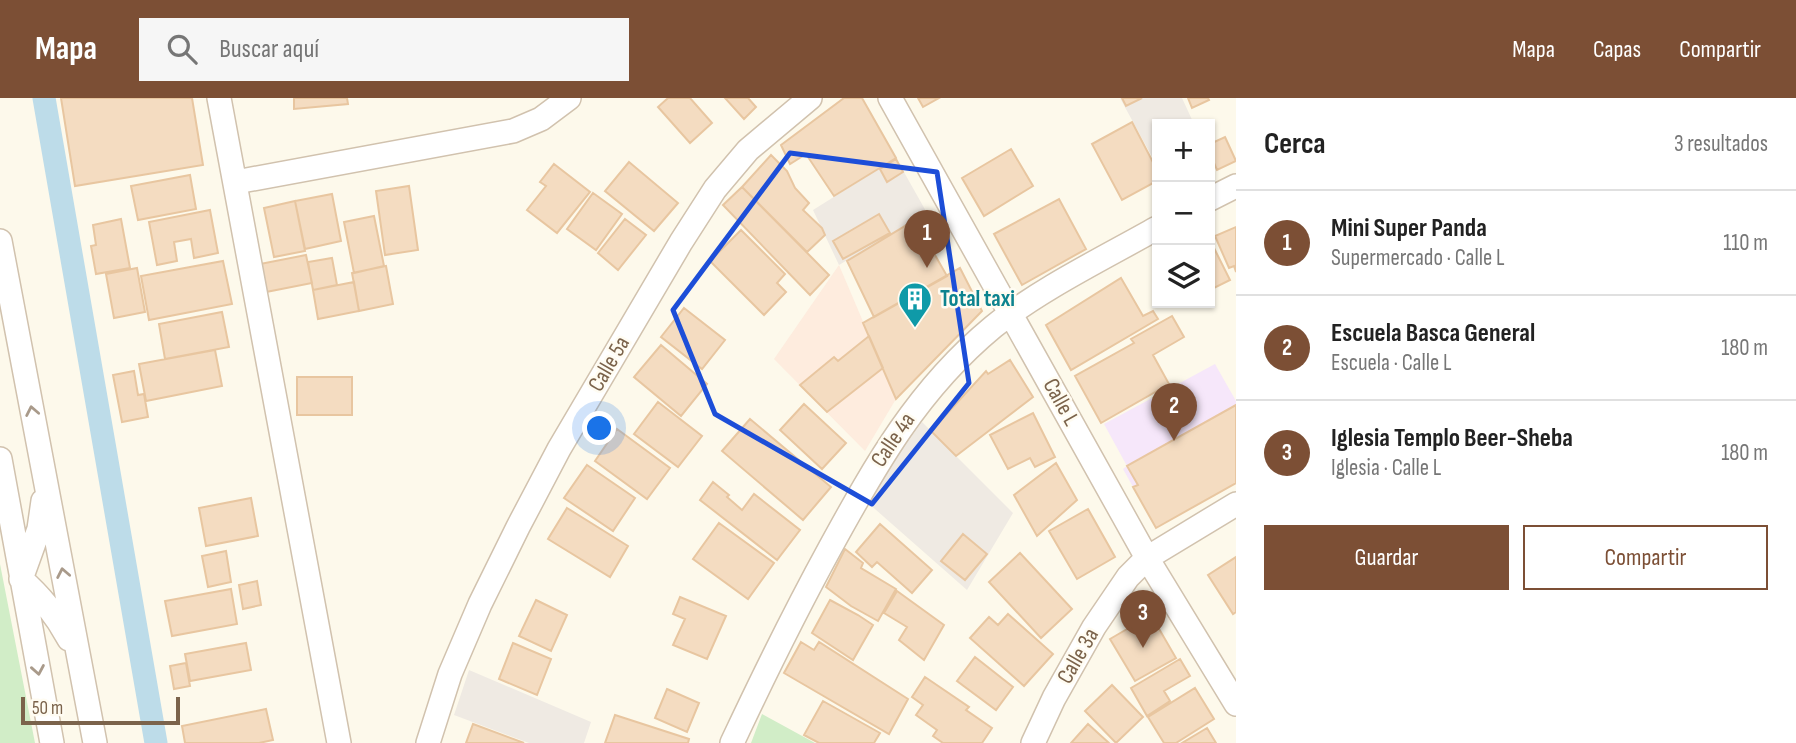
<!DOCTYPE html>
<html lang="es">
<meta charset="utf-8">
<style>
body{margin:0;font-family:"Sofia Sans Condensed",sans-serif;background:#f6f6f6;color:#222}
.controls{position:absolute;right:21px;top:21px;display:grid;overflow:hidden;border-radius:0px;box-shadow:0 2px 5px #0004}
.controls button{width:63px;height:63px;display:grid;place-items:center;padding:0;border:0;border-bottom:2px solid #e0e0e0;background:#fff;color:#222;font:35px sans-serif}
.scale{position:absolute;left:21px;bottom:18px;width:159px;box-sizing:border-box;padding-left:7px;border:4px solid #7b634b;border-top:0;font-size:19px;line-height:24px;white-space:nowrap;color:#7b634b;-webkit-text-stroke:5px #fffcf2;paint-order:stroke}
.you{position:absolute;left:600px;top:331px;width:24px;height:24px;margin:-18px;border:5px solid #fff;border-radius:50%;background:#1a73e8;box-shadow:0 0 0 10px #1a73e833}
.badge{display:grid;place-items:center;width:46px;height:46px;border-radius:50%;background:#7c4f35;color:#fff;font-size:23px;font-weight:700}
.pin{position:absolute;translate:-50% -58px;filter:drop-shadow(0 2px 4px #0008)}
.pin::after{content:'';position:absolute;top:37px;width:24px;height:21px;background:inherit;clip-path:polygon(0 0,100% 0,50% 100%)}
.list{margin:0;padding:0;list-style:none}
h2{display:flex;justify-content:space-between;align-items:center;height:91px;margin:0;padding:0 28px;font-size:30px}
h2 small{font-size:23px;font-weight:400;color:#767676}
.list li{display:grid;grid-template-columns:46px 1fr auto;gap:21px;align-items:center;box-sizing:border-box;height:105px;padding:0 28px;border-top:2px solid #e0e0e0}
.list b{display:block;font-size:26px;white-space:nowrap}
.list p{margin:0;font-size:23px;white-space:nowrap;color:#767676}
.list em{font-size:23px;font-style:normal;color:#767676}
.actions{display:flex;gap:14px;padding:21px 28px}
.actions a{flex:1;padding:16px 0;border:2px solid #7c4f35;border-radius:0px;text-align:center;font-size:24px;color:#7c4f35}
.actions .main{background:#7c4f35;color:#fff}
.icon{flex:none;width:38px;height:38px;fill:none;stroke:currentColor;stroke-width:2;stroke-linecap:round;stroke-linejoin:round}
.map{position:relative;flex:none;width:1236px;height:645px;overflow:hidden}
header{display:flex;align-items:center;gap:42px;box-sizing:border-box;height:98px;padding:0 35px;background:#7c4f35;color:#fff}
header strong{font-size:33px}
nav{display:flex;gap:38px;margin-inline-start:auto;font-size:24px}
.search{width:490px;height:63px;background:#f6f6f6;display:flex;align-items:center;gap:18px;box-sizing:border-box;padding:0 24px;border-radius:0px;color:#767676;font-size:26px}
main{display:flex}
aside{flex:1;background:#fff}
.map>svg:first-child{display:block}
.commercial{fill:#feecde}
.industrial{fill:#efeae3}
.education{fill:#f6e7fa}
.green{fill:#d1edc7}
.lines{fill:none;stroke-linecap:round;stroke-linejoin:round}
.canal{stroke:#bddce9;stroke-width:23}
.building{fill:#f4dcc1;stroke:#e8c6a0;stroke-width:2}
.minor-casing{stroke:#d1c2ae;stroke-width:26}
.minor{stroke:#fff;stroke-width:23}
.oneway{stroke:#a99a8a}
.marked{fill:none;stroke:#1d4ed8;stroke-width:5;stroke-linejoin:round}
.labels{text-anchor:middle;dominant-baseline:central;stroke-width:5;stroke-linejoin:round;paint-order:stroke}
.culture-label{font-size:23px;font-weight:bold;fill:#0d838f;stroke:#fffcf2;text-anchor:start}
.street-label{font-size:23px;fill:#7b634b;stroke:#fffcf2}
</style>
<header>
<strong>Mapa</strong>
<div class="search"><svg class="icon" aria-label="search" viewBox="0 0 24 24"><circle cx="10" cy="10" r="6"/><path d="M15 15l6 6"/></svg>Buscar aquí</div>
<nav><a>Mapa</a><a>Capas</a><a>Compartir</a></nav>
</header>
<main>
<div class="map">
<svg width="1236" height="645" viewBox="0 0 1236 645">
<rect width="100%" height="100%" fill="#fdf9eb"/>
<path class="commercial" d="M839,167L896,301L865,353L774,261Z"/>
<path class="industrial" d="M1120,0H1182L1194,26H1157V68Z
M896,60L927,115L839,167L813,112Z
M922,324L1013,415L967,492L867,404L893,364Z
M469,572L591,624L584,645H529L454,617Z"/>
<path class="education" d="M1215,266L1236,303V385L1156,430L1123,371L1127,368L1104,326Z"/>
<path class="green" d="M0,466L35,645H0Z
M762,616L815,645H751Z"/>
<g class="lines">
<path class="canal" d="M44,0L156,645"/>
</g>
<path class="building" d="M61,0H192L203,67L75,88Z
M294,0H347L348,6L294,11Z
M668,0H690L712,25L690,45L658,9Z
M725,0H748L756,9L744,21Z
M844,0H862L896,60L834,98L806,56L790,66L781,47Z
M918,0H939L923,9Z
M1122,0H1142L1126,8Z
M1188,0H1208L1209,2L1192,10Z
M1132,24L1157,72V83L1122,102L1092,46Z
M1225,39L1236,63L1217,72L1210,56V46Z
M1011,51L1033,88L984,118L962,80Z
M771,57L787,73L795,90L809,105L803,112L822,130L825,137L807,154L742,89Z
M896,61L903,74L887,84L880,71Z
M629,64L678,105L654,133L605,93Z
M554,66L590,94L557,135L527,112L546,88L540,84Z
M190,77L196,111L138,122L131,88Z
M409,88L418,152L385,157L376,93Z
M742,89L829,177L810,197L723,107Z
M593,95L622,116L596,152L567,131Z
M332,96L341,143L305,151L295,103Z
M1059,101L1086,151L1022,187L994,136Z
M295,103L305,153L274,159L264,110Z
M210,112L218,155L194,160L191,141L174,144L177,163L157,167L149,124Z
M879,116L890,135L843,161L833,143Z
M374,118L384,168L354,175L344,124Z
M121,121L130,170L96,176L91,148L96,147L93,127Z
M625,121L646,137L618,172L598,155Z
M915,122L947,178L874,219L847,163Z
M1236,129V174L1234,168L1229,170L1215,138Z
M741,132L785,176L777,185L786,194L764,217L710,163Z
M1210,142L1230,182L1210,192Z
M306,157L312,185L266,194L260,166Z
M332,160L337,187L313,192L308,164Z
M223,163L232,206L149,222L141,178Z
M386,168L393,206L359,213L352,175Z
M137,170L145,214L114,220L106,176Z
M960,170L982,213L896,301L863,225Z
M1121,180L1143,218L1153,213L1158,221L1071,272L1046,227Z
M354,184L359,213L318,221L313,192Z
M684,210L725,242L702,271L661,239Z
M222,214L229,249L165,261L159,226Z
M1172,218L1184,239L1153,257L1169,286L1101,325L1075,278L1134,245L1131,241Z
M869,238L883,270L827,314L800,287L834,259L838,263Z
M661,247L707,286L681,318L634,279Z
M215,252L222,288L146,303L139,266Z
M1010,262L1033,299L956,358L931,333L986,273L988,276Z
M134,273L138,297L144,296L148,319L122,324L113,277Z
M297,279H352V317H297Z
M658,304L702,338L678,369L634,336Z
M804,306L846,345L822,371L780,332Z
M1236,307V385L1156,430L1133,389L1138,387L1127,368Z
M1033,315L1055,359L1035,369L1030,360L1008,371L990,337Z
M750,321L831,389L803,422L722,353Z
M617,331L670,370L647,401L595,363Z
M1056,365L1077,402L1037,438L1014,397Z
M587,367L635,400L613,433L564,400Z
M713,384L729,397L727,399L742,412L754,396L800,432L777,462L700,402Z
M251,400L258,438L206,448L199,410Z
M567,410L628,448L610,479L548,441Z
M1088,411L1115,459L1077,481L1049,433Z
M719,425L774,465L748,501L693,461Z
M880,426L932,472L912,495L877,464L872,469L856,454Z
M963,436L987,456L965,482L941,463Z
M845,451L863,465L861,470L896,491L878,523L851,508L826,489Z
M226,453L231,484L208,489L202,458Z
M1020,455L1072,511L1041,540L989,484Z
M1236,459V514L1233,516L1208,477Z
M257,483L261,507L243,511L239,487Z
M231,491L237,526L172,538L165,503Z
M897,493L944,527L924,562L899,542L907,529L884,515Z
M680,499L726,518L707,561L673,547L685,521L673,516Z
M536,502L567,517L551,553L519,538Z
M830,502L858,517L873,527L853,562L812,535Z
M1008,516L1053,556L1024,588L970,540L989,519L998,527Z
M1151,517L1176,560L1135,583L1110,541Z
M801,544L814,552L819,544L908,601L889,636L784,575Z
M246,545L251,572L190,583L185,556Z
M513,545L551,561L537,597L499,581Z
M975,559L1013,589L996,612L957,583Z
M1180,561L1190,578L1164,593L1170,603L1147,618L1131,590Z
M186,565L190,588L174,591L170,568Z
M925,579L969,609L966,612L992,630L982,645H943L933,638L937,632L916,617L923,607L912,599Z
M1112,587L1143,619L1116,645L1085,613Z
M1195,590L1214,621L1176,645H1164L1148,619Z
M667,591L699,605L687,634L655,620Z
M823,603L880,635L874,645H819L804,637Z
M266,611L273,642L259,645H185L182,628Z
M615,617L689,641L688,645H605Z
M473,626L524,645H466Z
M1088,626L1109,645H1071Z
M1207,630L1216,645H1182Z"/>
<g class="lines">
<g class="minor-casing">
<path id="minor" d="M219,0L339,645
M890,0L1147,460L1236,606
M236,84L513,33L541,21L569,0
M1210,101L1236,88
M0,143L95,645
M0,361L52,645
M21,481C42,499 56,517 69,541
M21,481L39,431L43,403
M428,645L450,576L480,506L518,429L559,351L681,144L715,91L748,52L810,0
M732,645C763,579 795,514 830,450C876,366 918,291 993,229C1040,191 1104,160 1157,130
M1033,645L1054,600L1094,529L1128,479L1147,460L1236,406"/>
</g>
<use href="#minor" class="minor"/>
</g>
<defs><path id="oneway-chevron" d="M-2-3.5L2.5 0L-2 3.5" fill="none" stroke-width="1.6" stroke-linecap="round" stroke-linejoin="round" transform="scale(1.75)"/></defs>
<g class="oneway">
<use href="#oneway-chevron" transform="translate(32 313) rotate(-101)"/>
<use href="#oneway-chevron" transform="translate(63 475) rotate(-101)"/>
<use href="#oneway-chevron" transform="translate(38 572) rotate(80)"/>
</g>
<path class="marked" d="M790,55L937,74L969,285L872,406L715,316L673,212Z"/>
<defs>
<g id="building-pin" transform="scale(1.75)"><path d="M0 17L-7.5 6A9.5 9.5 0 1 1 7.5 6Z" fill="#0f9aa8" stroke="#fffcf2"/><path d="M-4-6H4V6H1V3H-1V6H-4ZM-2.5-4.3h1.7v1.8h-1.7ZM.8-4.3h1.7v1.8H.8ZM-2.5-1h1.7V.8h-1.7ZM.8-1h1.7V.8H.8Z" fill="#fff"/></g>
</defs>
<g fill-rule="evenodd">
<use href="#building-pin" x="915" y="201"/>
</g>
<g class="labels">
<g class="culture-label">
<text x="940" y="201">Total taxi</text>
</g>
<g class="street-label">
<text transform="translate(609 266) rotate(-60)">Calle 5a</text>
<text transform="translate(1061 304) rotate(61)">Calle L</text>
<text transform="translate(893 342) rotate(-56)">Calle 4a</text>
<text transform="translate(1078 558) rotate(-60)">Calle 3a</text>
</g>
</g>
</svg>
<div class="controls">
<button>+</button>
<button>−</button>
<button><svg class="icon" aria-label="layers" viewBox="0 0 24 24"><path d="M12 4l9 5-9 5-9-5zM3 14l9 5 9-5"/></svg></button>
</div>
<div class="scale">50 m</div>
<div class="you"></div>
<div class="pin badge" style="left:927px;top:170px">1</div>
<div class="pin badge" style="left:1174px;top:343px">2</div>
<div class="pin badge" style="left:1143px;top:550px">3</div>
</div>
<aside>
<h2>Cerca<small>3 resultados</small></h2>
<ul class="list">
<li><span class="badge">1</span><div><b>Mini Super Panda</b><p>Supermercado · Calle L</p></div><em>110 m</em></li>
<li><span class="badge">2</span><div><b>Escuela Basca General</b><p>Escuela · Calle L</p></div><em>180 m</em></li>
<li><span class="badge">3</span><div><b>Iglesia Templo Beer-Sheba</b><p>Iglesia · Calle L</p></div><em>180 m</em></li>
</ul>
<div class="actions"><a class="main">Guardar</a><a>Compartir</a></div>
</aside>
</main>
